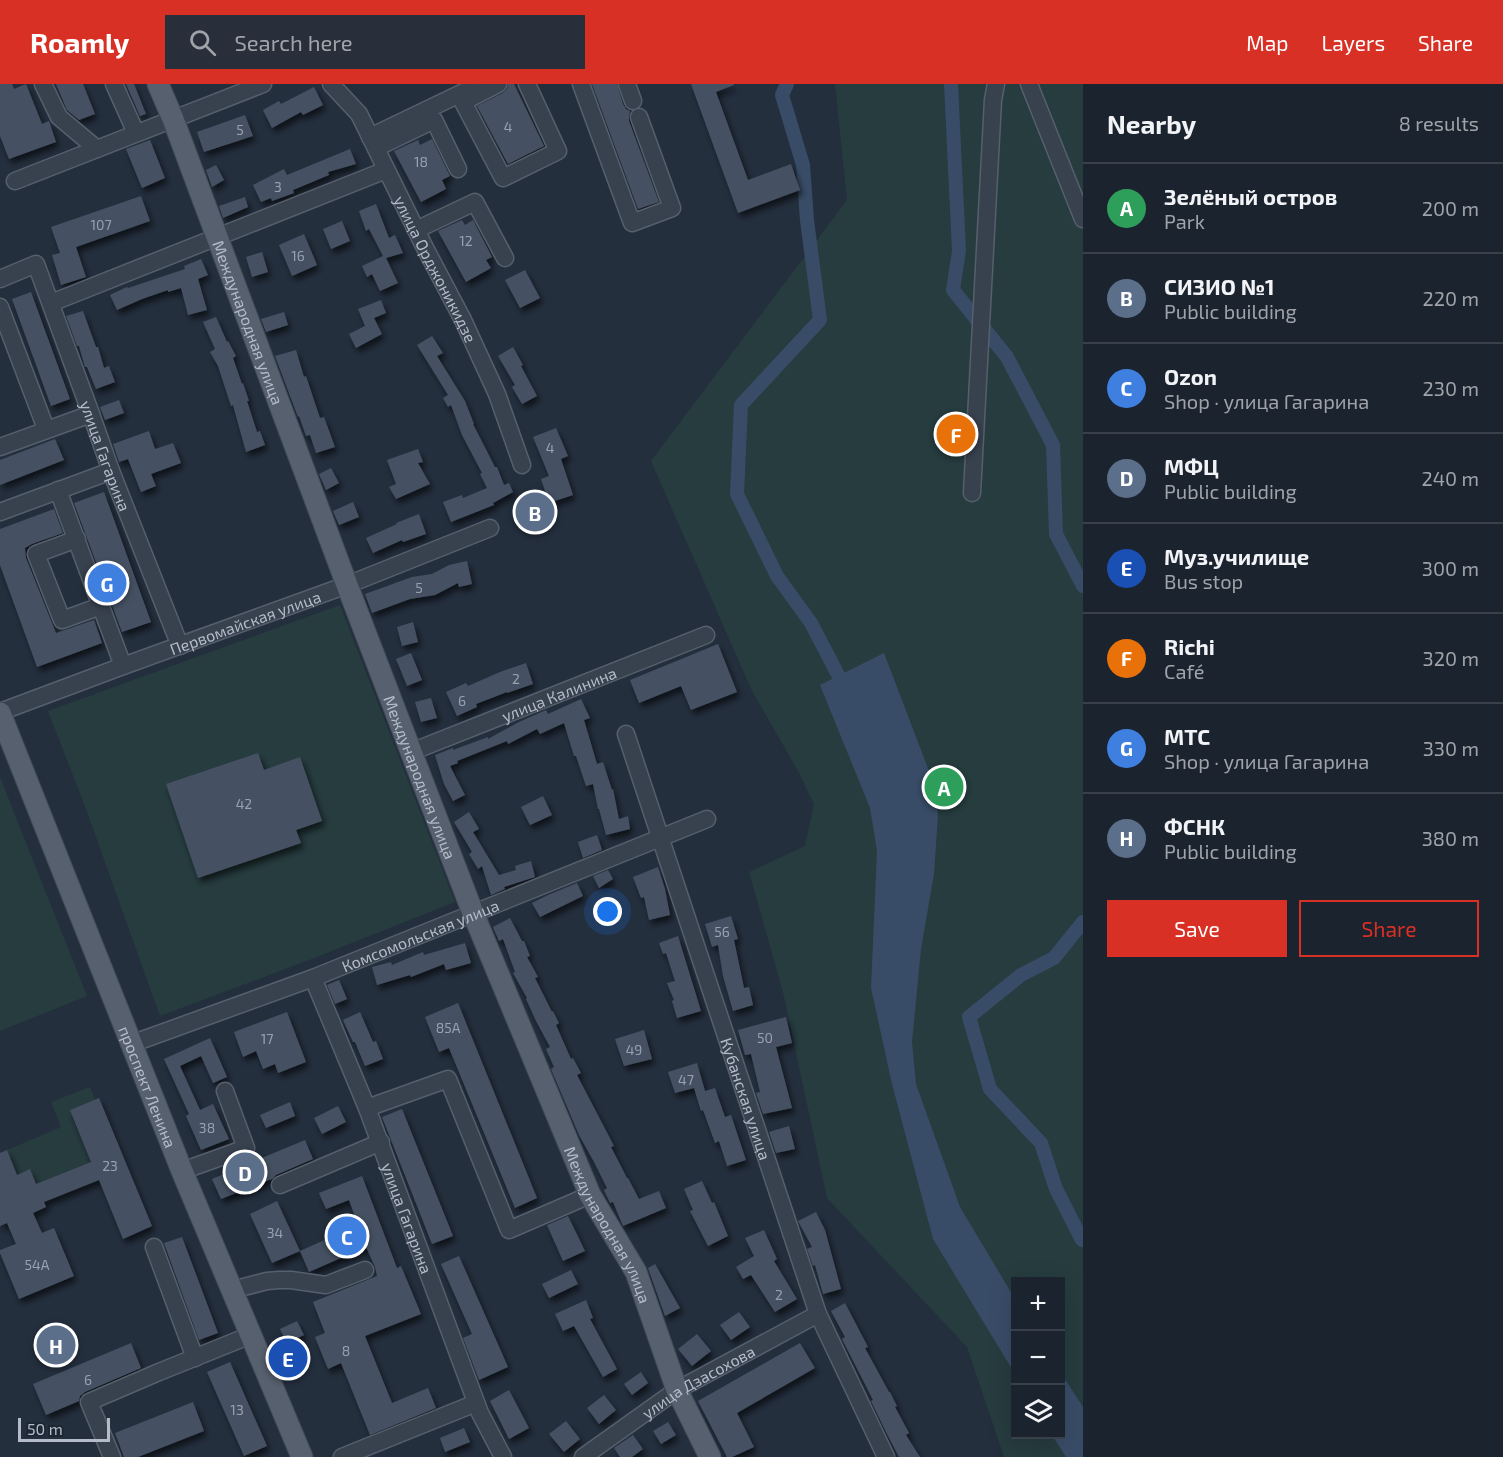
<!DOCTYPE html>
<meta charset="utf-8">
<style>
body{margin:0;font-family:"Exo 2",sans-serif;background:#282f3a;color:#f1f3f6}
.controls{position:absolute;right:18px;bottom:18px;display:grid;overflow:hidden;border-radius:0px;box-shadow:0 6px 24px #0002}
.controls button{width:54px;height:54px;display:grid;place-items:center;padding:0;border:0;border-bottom:2px solid #39404a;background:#1b232e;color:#f1f3f6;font:30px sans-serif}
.scale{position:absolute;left:18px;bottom:15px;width:92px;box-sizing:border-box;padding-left:6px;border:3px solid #b4bcc9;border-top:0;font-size:16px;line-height:21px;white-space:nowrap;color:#b4bcc9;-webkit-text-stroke:4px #1d2633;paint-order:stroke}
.you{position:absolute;left:608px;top:828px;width:21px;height:21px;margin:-15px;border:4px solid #fff;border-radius:50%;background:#1a73e8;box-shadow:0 0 0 9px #1a73e833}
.badge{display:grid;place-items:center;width:39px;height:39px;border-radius:50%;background:#d93025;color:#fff;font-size:20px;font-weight:700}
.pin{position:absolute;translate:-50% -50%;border:3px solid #fff;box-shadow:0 2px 6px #0006}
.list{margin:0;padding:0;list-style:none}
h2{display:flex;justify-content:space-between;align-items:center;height:78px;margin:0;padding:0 24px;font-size:26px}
h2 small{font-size:20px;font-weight:400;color:#a0a4aa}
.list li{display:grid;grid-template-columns:39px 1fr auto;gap:18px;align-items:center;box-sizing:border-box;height:90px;padding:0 24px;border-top:2px solid #39404a}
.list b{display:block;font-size:22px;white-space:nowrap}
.list p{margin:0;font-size:20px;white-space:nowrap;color:#a0a4aa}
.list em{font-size:20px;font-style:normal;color:#a0a4aa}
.actions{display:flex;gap:12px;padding:18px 24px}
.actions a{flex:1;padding:14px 0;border:2px solid #d93025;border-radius:0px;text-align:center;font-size:21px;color:#d93025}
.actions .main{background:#d93025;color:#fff}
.icon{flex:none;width:33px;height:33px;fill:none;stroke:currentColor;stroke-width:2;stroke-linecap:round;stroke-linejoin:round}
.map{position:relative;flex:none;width:1083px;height:1373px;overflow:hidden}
header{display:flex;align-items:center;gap:36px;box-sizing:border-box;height:84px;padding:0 30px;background:#d93025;color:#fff}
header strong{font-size:28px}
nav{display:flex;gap:33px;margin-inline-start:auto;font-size:21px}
.search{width:420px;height:54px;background:#282f3a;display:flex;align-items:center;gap:15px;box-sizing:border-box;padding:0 21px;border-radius:0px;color:#a0a4aa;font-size:22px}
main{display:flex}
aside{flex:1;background:#1b232e}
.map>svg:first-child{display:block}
.green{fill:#263c3f;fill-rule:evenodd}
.water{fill:#394c67}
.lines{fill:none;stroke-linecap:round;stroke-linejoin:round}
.canal{stroke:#394c67;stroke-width:14}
.building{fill:#455162;filter:url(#shadow)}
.minor-casing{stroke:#565f6c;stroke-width:19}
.major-casing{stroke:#414a57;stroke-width:23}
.minor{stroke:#38414e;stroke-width:16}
.major{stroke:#56606e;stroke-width:21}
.labels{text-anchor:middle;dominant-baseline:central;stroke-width:4.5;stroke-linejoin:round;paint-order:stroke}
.number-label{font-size:14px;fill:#98a1af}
.street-label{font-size:16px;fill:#b4bcc9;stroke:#1d2633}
</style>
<header>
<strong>Roamly</strong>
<div class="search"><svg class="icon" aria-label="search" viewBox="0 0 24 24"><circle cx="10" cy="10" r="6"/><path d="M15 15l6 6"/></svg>Search here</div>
<nav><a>Map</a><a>Layers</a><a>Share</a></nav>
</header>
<main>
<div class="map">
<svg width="1083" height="1373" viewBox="0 0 1083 1373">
<defs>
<filter id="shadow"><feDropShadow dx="3" dy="5" stdDeviation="3" flood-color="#0009"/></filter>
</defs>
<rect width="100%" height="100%" fill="#242f3e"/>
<path class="green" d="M835,0H1083V1373H1004L967,1263L827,1114L783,908L749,788L805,762L814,720L797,685L752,607L651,377L847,116ZM1016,1198H1060V1350H1016Z
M340,521L455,818L309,876L160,932L86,725L48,627Z
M0,693L87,912L0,947Z
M90,1003L95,1016L70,1026L91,1078L36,1100L30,1086L17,1091L7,1066L61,1043L51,1018Z"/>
<path class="water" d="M884,569L934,700L938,731L934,790L921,865L912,958L916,1000L960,1123L1015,1215V1290L933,1155L892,1000L871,904L877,767L870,724L820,601Z
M1061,1289L1083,1323V1373H1066L1052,1351L1060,1350Z"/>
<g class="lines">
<path class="canal" d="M787,0L782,11L803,81L807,136L820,236L741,321L737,410L777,492L811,539L847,608
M951,0L959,167L953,206L1007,273L1053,361L1056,450L1083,502
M1082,1156L1056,1105L1041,1059L990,1005L969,933L1021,891L1054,874L1083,838"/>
</g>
<path class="building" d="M0,0H12L14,5L26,0L42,40L49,37L56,58L9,75L0,52Z
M56,0H83L95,30L79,36L67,26Z
M126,0H134L146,30L140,32Z
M508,0H514L544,62L508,80L477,22L503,9L507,5Z
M592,0H617L623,20L626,25L630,27L629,32V37L659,118L638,125Z
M691,0H734V1L716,8L748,96L791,80L800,106L738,129Z
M314,3L323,21L303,31L301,28L272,44L263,26L279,17L281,20Z
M245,31L253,52L204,68L197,48Z
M432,55L450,92L442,96L446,105L421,118L394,67L418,56L420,61Z
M150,56L165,94L142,104L126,65Z
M350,65L356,80L328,88L329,91L293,106L294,109L272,117L271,114L261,118L253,101L284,85L287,91Z
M216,81L224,96L212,103L206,86Z
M141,112L150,137L76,163L86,193L61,201L52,171L60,169L51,143Z
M245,113L248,123L223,134L219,122Z
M376,120L389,154L395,151L403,169L386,174L398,199L380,207L372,190L367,193L362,182L383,172L369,145L366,147L359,127Z
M462,136L465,141L473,136L492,173L486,176L491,184L466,198L438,147Z
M342,137L350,157L331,165L323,145Z
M304,150L317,181L292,192L279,161Z
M262,168L268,188L252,193L246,173Z
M201,175L208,191L198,195L207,226L188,231L181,204L168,208V206L142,215L117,226L110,211L127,203L128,204L185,185L184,182Z
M525,186L540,214L520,224L505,196Z
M31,208L70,315L51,322L12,215Z
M381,216L386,229L374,234L382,250L356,264L349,250L365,242L358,225Z
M83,227L96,263H98L104,284L109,282L115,298L96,305L87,283H85L79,262H77L66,232Z
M284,228L288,241L266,248L261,235Z
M216,233L227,258L228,257L236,272L233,274L242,300L243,299L249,317H247L257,348L260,347L265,361L246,368L233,321L231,322L218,282L210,268L215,265L203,238Z
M432,252L443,269L437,272L465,317L474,340H473L495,383H497L504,401L509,399L513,408L493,419L494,421L451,438L443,418L462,411L463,414L487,404L480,390L482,389L462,351L451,321L448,323L443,314L448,311L417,261Z
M513,263L523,281L521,282L537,312L522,320L512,303L515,301L498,272Z
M296,266L304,293L306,292L320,334L324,333L335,363L316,369L310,351L306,352L299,332L298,333L275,272Z
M119,316L124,329L105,336L100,323Z
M556,344L568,372L561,375L573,411L549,419L541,395L549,392L533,353Z
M149,347L155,365L173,359L181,379L151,390L156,402L141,408L128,375L119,378L113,360Z
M55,355L64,376L0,401V376Z
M418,365L423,378L418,379L430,400L396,415L389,403L396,400L387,376Z
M331,384L339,399L326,406L319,390Z
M104,408L151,538L122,548L74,419Z
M353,418L359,433L339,441L333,427Z
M54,425L63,449L32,460L25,464L26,474L56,549L94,536L102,559L37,583L0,481V445Z
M419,430L426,450L403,458L402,456L373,469L366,454L397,440L396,439Z
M467,477L472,500L459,503L458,499L435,511L410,515L372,529L365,510L412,493L432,490L449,481Z
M413,538L418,558L402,562L397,543Z
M718,560L737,608L691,626L681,602L639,619L630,596Z
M411,569L422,596L407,602L396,575Z
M526,579L533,600L507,609V608L476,620L477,623L457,632L446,608L466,599L468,602L500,588Z
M431,614L437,634L421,638L415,618Z
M581,615L590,634L584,636L597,680L603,678L612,706L613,705L619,735L628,732L630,745L606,751L599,725H598L593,700L586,702L576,672H574L564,639L540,650L537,645L508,660L507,657L457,677L458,679L450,682L465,711L453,717L444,700L435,671L453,664V666L488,653V655L519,638L546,626L548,630Z
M258,669L264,686L300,673L322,737L296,746L301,759L198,794L166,700Z
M543,712L552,731L530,741L521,723Z
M469,728L479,745L473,748L499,791L516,786L515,782L531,777L535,793L504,803L505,805L491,811L482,782L478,785L469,770L472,768L454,738Z
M597,751L602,766L583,774L578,758Z
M658,783L665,805L670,831L649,836L644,813L641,814L633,793Z
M608,786L613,795L599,804L593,792Z
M577,799L583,812L540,833L532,819L548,811Z
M731,832L738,855L734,856L744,904L749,903L753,921L733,927L723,892L718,861L712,863L705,840Z
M510,834L522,857H524L530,872L527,873L538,893L535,894L552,928L553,927L559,939L556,941L571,975L573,974L581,989L577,991L614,1062L611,1063L627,1094H628L639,1115L659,1107L666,1124L623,1142L613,1118L610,1119L604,1106L607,1104L594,1078L579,1051L551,985L554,983L546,965L550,963L536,937L526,915L527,914L513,889L515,888L503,855L499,857L493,843Z
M678,852L701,927L677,934L672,917L674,916L667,899L675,897L666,869L663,870L659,859Z
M465,859L471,879L446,886L444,880L411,893L410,891L377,901L372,883L391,878L392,881L423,868L424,871Z
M339,896L347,915L335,920L327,901Z
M458,919L537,1114L515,1124L449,964L439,968L425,933Z
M287,928L306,978L278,989L275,980L263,985L256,967L243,973L234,948Z
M360,928L373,958L376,957L383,975L365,982L355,958H353L343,936Z
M786,933L792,959L776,963L792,1024L763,1030L756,1009L760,1008L751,970L745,971L738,946Z
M644,946L652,975L624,982L615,955Z
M210,954L227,993L213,999L201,972L180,982L200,1026L213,1020L229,1055L201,1066L186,1032L189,1030L164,975Z
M697,979L705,1007L715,1004L725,1033L731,1031L746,1076L727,1082L719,1057L715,1059L703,1026L701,1027L694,1004L675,1009L668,988Z
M99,1014L152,1142L123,1155L99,1096L44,1118L46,1123L33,1129L42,1149L54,1144L74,1192L19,1215L0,1169V1166L16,1160L7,1139L0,1142V1069L7,1066L17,1091L30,1085L36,1100L91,1078L70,1026Z
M290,1018L295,1032L266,1044L260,1031Z
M338,1022L346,1038L322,1050L314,1034Z
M402,1025L453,1152L432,1160L382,1033Z
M789,1042L795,1065L776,1069L769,1048Z
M305,1056L313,1075L276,1091L272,1095L221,1115L212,1095Z
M362,1092L397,1184L401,1182L421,1230L365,1252L392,1319L428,1304L436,1324L370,1351L341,1279L328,1285L315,1253L325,1249L313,1218L377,1192L375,1183L366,1163L309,1188L300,1167L358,1141L349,1116L326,1125L319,1109Z
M702,1097L712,1119L714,1118L728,1152L708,1162L690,1127L693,1126L684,1105Z
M277,1117L300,1167L272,1179L250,1130Z
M816,1128L825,1146L841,1205L823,1210L815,1181L813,1182L807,1165L812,1163L798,1137Z
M568,1132L585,1167L563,1177L547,1141Z
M764,1146L777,1175L774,1177L797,1215L775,1228L751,1191L743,1195L736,1183L754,1172L745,1154Z
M182,1153L218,1249L199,1256L164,1159Z
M459,1172L508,1283L479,1296L463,1254L472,1250L441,1180Z
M655,1180L680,1224L665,1232L648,1184Z
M571,1186L578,1200L549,1214L542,1200Z
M586,1216L593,1234L590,1235L617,1285L603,1293L574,1242L563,1247L555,1230Z
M845,1219L868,1263L865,1264L889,1308H890L897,1322L895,1323L909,1349L906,1351L920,1373H899L887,1350L871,1317L873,1316L842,1255L845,1253L831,1227Z
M739,1228L750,1243L731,1256L720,1241Z
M297,1237L304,1251L287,1259L280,1245Z
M697,1250L711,1267L692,1282L678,1265Z
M131,1259L141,1284L85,1308L80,1312L79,1317L46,1331L33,1300Z
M800,1259L815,1284L737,1329L754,1363L732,1373H727L698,1317Z
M230,1278L267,1362L244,1372L207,1288Z
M641,1288L648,1299L632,1311L624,1300Z
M509,1306L529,1344L509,1355L490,1317Z
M604,1311L616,1326L599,1340L587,1324Z
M193,1318L204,1347L138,1373H124L115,1349Z
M566,1337L580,1355L564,1368L549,1350Z
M668,1338L676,1351L661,1360L653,1347Z
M464,1344L470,1358L445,1368L440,1354Z
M633,1351L643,1365L632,1373H620L614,1364Z"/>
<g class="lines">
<g class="minor-casing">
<g id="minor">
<path d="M43,0L59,33L97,65"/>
<path d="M114,0L136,49"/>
<path id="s1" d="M331,0L359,30L424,162L463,236L497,310L522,381"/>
<path d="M498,0L463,18L503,94L558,67L527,0"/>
<path d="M581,0L632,139L672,124L639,33"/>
<path d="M627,0L633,17"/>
<path d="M1029,0L1083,135"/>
<path d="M370,53L472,4"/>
<path d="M376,64L434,36L458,85"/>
<path d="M15,97L263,0"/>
<path d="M416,146L475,118L505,174"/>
<path id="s2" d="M0,195L36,180L91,330L111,387L180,562"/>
<path d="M51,219L386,86"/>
<path d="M0,223L46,345"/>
<path d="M0,363L91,330"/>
<path d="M58,406L123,582"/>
<path d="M972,409L993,16L996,0"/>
<path d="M0,428L111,387"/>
<path d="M77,455L36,470L62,536L101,522"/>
<path id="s3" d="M0,628L123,582L347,501L490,444"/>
<path id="s4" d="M626,650L818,1230L886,1373"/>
<path id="s5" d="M411,668L706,551"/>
<path id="s6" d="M313,894L367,1024L480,1329L503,1373"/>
<path id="s7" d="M131,960L313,894L707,735"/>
<path d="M367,1024L448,995L509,1146L590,1111"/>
<path d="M182,1087L246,1064L225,1007"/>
<path d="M280,1101L381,1058"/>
<path d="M154,1163L195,1274"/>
<path d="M232,1206L267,1197L279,1196H291L326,1201L365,1186"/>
<path d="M112,1373L89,1318L159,1288L251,1251"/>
<path d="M342,1373L476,1319"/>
<path id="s8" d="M583,1373L677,1306L818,1230"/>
</g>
</g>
<g class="major-casing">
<g id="major">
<path id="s9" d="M158,0L173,35L347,501L473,829L590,1111L636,1188L677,1306L710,1373"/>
<path id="s10" d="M0,629L182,1087L302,1373"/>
</g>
</g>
<use href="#minor" class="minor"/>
<use href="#major" class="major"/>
</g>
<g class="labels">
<g class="number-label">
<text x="508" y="42">4</text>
<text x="240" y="45">5</text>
<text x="421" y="77">18</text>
<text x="278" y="102">3</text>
<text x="101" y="140">107</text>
<text x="466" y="156">12</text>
<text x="298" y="171">16</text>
<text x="550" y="363">4</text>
<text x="419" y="503">5</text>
<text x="516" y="594">2</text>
<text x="462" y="616">6</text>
<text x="244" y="719">42</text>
<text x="722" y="847">56</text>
<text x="448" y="943">85А</text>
<text x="765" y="953">50</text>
<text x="267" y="954">17</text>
<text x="634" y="965">49</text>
<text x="686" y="995">47</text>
<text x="207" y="1043">38</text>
<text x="110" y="1081">23</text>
<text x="275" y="1148">34</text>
<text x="37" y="1180">54А</text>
<text x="779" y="1210">2</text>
<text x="346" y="1266">8</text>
<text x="88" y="1295">6</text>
<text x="237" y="1325">13</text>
</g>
<g class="street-label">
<text stroke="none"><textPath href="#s1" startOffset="214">улица Орджоникидзе</textPath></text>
<text stroke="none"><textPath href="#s9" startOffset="255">Международная улица</textPath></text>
<text stroke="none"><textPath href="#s2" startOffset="243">улица Гагарина</textPath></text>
<text stroke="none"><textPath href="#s3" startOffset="261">Первомайская улица</textPath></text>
<text stroke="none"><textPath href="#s5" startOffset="159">улица Калинина</textPath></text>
<text stroke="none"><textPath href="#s9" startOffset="741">Международная улица</textPath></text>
<text stroke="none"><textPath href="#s7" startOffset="309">Комсомольская улица</textPath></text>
<text stroke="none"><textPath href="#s10" startOffset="402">проспект Ленина</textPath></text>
<text stroke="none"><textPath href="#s4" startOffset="384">Кубанская улица</textPath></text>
<text stroke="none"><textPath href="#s6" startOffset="258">улица Гагарина</textPath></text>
<text stroke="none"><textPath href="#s9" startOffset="1227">Международная улица</textPath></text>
<text stroke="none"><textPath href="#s8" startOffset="138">улица Дзасохова</textPath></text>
</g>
</g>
</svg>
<div class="controls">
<button>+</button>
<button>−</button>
<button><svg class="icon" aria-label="layers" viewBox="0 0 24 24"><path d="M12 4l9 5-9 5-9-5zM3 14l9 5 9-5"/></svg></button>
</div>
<div class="scale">50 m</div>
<div class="you"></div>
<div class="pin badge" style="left:944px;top:703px;background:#2e9e5b">A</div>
<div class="pin badge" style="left:535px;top:428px;background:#5c6f8a">B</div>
<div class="pin badge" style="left:347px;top:1152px;background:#3f7fe0">C</div>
<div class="pin badge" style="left:245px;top:1088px;background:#5c6f8a">D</div>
<div class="pin badge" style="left:288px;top:1274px;background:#1a4fb4">E</div>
<div class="pin badge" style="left:956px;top:350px;background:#e8710a">F</div>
<div class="pin badge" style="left:107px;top:499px;background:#3f7fe0">G</div>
<div class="pin badge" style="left:56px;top:1261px;background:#5c6f8a">H</div>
</div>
<aside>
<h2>Nearby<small>8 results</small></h2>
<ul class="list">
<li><span class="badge" style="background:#2e9e5b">A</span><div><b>Зелёный остров</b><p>Park</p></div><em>200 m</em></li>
<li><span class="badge" style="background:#5c6f8a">B</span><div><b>СИЗИО №1</b><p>Public building</p></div><em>220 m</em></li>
<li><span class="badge" style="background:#3f7fe0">C</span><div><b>Ozon</b><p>Shop · улица Гагарина</p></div><em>230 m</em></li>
<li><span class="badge" style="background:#5c6f8a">D</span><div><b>МФЦ</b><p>Public building</p></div><em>240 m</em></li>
<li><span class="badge" style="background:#1a4fb4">E</span><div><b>Муз.училище</b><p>Bus stop</p></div><em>300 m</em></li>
<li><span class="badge" style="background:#e8710a">F</span><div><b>Richi</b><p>Café</p></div><em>320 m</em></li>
<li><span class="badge" style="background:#3f7fe0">G</span><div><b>МТС</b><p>Shop · улица Гагарина</p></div><em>330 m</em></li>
<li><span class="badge" style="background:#5c6f8a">H</span><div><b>ФСНК</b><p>Public building</p></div><em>380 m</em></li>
</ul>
<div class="actions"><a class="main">Save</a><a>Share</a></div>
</aside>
</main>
